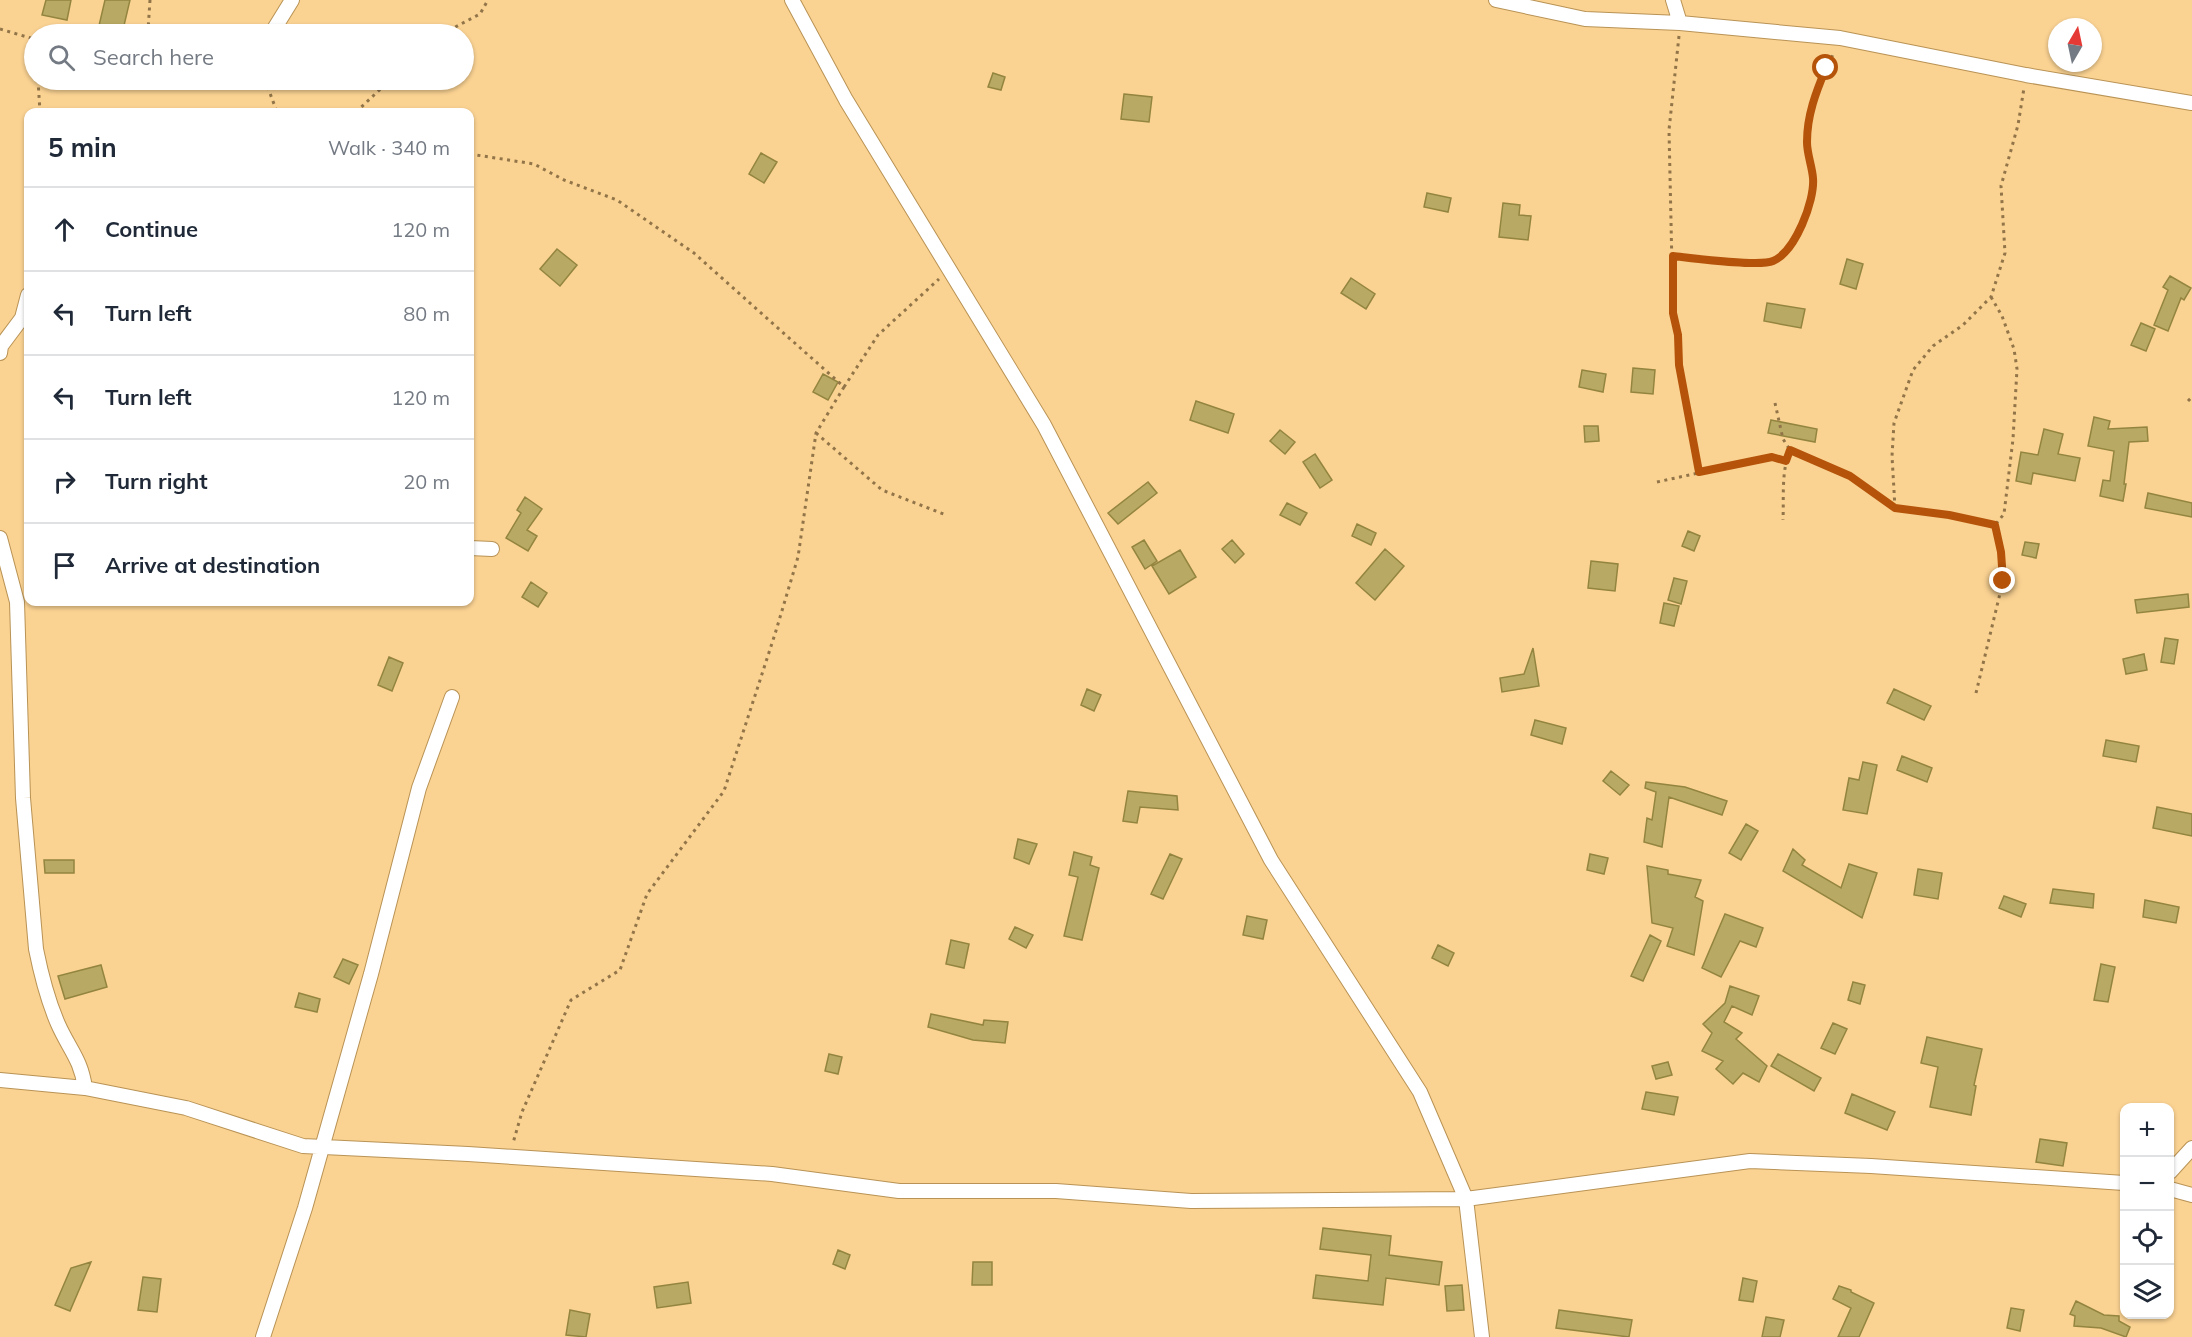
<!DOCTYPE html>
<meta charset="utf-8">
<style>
body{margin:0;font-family:Mulish,sans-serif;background:#f2f2f3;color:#1f2937}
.controls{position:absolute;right:18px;bottom:18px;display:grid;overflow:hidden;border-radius:12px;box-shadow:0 2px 4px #0004}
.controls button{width:54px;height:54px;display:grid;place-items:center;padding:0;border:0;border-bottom:2px solid #e0e1e3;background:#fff;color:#1f2937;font:30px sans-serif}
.compass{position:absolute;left:2048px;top:18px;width:54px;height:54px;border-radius:50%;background:#fff;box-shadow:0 2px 4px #0004;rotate:9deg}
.stop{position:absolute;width:18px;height:18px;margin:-14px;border:4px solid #b45309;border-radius:50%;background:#fff}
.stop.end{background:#b45309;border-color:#fff;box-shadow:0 2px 6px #0008}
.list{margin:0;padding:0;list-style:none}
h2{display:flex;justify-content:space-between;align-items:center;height:78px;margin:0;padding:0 24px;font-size:26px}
h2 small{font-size:20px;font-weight:400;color:#747a83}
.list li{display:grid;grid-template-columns:39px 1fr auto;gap:18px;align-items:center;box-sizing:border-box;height:84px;padding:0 24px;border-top:2px solid #e0e1e3}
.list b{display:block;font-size:22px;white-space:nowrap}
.list em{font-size:20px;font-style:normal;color:#747a83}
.icon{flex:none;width:33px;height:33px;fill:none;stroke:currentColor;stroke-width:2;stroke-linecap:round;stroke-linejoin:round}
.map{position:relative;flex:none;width:2192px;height:1337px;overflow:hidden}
.search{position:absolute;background:#fff;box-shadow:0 2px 4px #0004;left:24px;top:24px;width:450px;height:66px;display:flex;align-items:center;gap:15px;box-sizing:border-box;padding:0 21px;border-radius:33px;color:#747a83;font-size:22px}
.panel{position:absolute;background:#fff;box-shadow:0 2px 4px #0004;left:24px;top:108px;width:450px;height:498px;border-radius:12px}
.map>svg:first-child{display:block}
.building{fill:#b8aa64;stroke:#93853f;stroke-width:1.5}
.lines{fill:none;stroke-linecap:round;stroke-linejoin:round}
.minor-casing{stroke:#b99355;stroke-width:16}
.path{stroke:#917549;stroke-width:3;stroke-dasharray:3 4.5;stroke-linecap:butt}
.minor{stroke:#fff;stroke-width:14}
.route{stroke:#b45309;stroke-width:8}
</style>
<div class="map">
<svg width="2192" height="1337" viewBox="0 0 2192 1337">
<rect width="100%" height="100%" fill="#fad292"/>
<path class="building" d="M46,0H71L67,20L42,15Z
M105,0H130L122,34L98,30Z
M993,73L1005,77L1001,90L988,87Z
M1124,94L1152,97L1149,122L1121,119Z
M761,153L777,162L764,183L749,174Z
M1427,193L1451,198L1448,212L1424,207Z
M1503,203L1520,205L1519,215L1531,216L1528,240L1499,237Z
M557,249L577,265L560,286L540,269Z
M1847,259L1863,264L1856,289L1840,284Z
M2170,276L2191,288L2184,300L2181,298L2168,331L2154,325L2168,290L2163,287Z
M1351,278L1375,294L1366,309L1341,293Z
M1767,303L1805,309L1801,328L1764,321Z
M2141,323L2155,329L2146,351L2131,345Z
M1633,368L1655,370L1653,394L1631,392Z
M1582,370L1606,374L1603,392L1579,387Z
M823,374L838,382L828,400L813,392Z
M1196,401L1234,414L1228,433L1190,420Z
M2094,417L2110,421L2108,429L2147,427L2148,441L2129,442L2124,484H2126L2123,501L2100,496L2103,480L2110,481L2114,451L2088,446Z
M1771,420L1817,429L1815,442L1768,433Z
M1584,426H1598L1599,441L1585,442Z
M2044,429L2063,434L2058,454L2080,458L2075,481L2033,473L2031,484L2016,481L2021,452L2038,455Z
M1280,430L1295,442L1285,454L1270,441Z
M1315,454L1332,480L1320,488L1303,462Z
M1148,482L1157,493L1118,524L1108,513Z
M2148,493L2192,503V517L2145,508Z
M525,497L542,509L527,530L537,536L528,551L506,538L521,513L517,510Z
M1287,503L1307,513L1300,525L1280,515Z
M1357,524L1376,533L1371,545L1352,536Z
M1688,531L1700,536L1694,551L1682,546Z
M1144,540L1157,561L1145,569L1132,547Z
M1232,540L1244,554L1235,563L1222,549Z
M2025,542L2039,544L2036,558L2022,555Z
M1385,549L1404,566L1375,600L1356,583Z
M1180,550L1196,577L1169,594L1152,566Z
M1591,561L1618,564L1615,591L1588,588Z
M1674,578L1687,581L1681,604L1668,600Z
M531,582L547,593L538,607L522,597Z
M2188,594L2189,607L2137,613L2135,600Z
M1664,603L1679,606L1674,626L1660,623Z
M2165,638L2178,640L2174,664L2161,662Z
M1533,648L1539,686L1502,692L1500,678L1524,674Z
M2144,654L2147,670L2126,674L2123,659Z
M389,657L403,663L392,691L378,685Z
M1087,689L1101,695L1094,711L1081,705Z
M1894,689L1931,706L1924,720L1887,703Z
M1535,720L1566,728L1562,744L1531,735Z
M2106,740L2139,746L2136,762L2103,756Z
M1902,756L1932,768L1927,782L1897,770Z
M1863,762L1877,765L1867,814L1843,810L1849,778L1859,780Z
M1611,771L1629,785L1620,795L1603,781Z
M1646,782L1685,787L1727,801L1722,815L1669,797L1662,847L1644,842L1647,818L1652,820L1656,792L1645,788Z
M1128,791L1177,796L1178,810L1140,807L1137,823L1123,821Z
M2157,807L2192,814V836L2153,828Z
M1746,824L1758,831L1741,860L1729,853Z
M1018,839L1037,844L1029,864L1014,858Z
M1793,849L1805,860L1802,865L1841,888L1849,864L1877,873L1862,918L1783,871Z
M1074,852L1092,857L1090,865L1099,868L1082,940L1064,936L1078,877L1069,875Z
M1170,854L1182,859L1163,899L1151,894Z
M1590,854L1608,858L1604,874L1587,870Z
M44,860H74V873H45Z
M1647,866L1668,870V874L1701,880L1695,897L1703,901L1694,955L1667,946L1673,928L1652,923Z
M1918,869L1942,873L1938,899L1914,895Z
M2053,889L2094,894L2093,908L2050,903Z
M2004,896L2026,904L2021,917L1999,908Z
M2145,900L2179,907L2176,923L2143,917Z
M1725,914L1763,928L1756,947L1740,941L1721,977L1702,968Z
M1247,916L1267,920L1263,939L1243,935Z
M1015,927L1033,935L1026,948L1009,939Z
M1650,935L1661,941L1643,981L1631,976Z
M951,940L969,944L964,968L946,964Z
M1438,945L1454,953L1448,966L1432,958Z
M343,959L358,965L349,984L334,977Z
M2101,964L2115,967L2108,1002L2094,1000Z
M101,965L107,987L65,999L58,976Z
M1853,982L1865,985L1860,1004L1848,1000Z
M1730,986L1759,996L1752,1015L1732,1006L1724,1022L1742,1033L1736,1039L1767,1066L1759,1082L1743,1073L1733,1084L1716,1069L1723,1061L1702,1051L1712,1033L1703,1024L1725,1003Z
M299,993L320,999L317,1012L295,1007Z
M931,1014L983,1025L984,1020L1008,1022L1005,1043L973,1040L928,1027Z
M1833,1023L1847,1029L1835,1054L1821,1048Z
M1927,1037L1982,1049L1974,1085L1976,1086L1971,1115L1930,1107L1938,1067L1921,1063Z
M829,1054L842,1057L838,1074L825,1071Z
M1778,1054L1821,1078L1814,1091L1771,1066Z
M1668,1062L1672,1075L1656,1079L1652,1066Z
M1646,1092L1678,1097L1674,1115L1642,1109Z
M1852,1094L1895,1112L1887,1130L1845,1113Z
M2040,1139L2067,1143L2063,1166L2036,1162Z
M1323,1228L1391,1236L1389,1255L1442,1262L1439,1285L1386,1278L1383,1305L1313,1298L1316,1275L1368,1281L1371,1255L1320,1249Z
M838,1250L850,1255L845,1269L833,1264Z
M91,1262L70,1311L55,1305L71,1268Z
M973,1262H992V1285H972Z
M143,1277L161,1279L157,1312L138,1310Z
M1743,1278L1757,1281L1753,1302L1739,1300Z
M688,1282L691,1303L657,1308L654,1287Z
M1462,1285L1464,1310L1447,1311L1445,1286Z
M1839,1286L1851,1290V1292L1874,1303L1859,1337H1838L1851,1308L1833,1299Z
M2076,1301L2104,1315L2119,1316V1321L2130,1327L2126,1337L2101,1328L2074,1326L2075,1316L2070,1314Z
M2011,1308L2024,1310L2020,1331L2007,1328Z
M570,1310L590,1314L586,1337L566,1335Z
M1559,1310L1632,1320L1629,1337L1556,1328Z
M1766,1317L1784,1320L1780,1337H1762Z"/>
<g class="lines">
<g class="minor-casing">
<path id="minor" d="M792,0L846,100L1044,425L1271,860L1420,1092L1466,1199L1482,1337
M1496,0L1585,19L1680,23L1840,38L2026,75L2192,103
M1673,0L1680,23
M271,34L292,0
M0,353L1,346L22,318L28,295
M0,538L17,602L23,798L36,949C41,974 48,1001 58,1024C69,1049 81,1059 85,1088
M470,548L492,549
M0,1080L85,1088L186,1108L303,1146L468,1154L772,1174L899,1191H1056L1191,1201L1466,1199L1750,1161L1871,1166L2124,1183
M2170,1172L2192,1148
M2170,1189L2192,1195
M263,1337L305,1208L371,974L419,788L452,697"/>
</g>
<path class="path" d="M150,0L148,31L163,34
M0,29L34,39
M442,34L480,14L488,0
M1679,36L1669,130L1673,313L1678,335L1679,365L1699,472
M38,80L40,112
M265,80L277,112
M356,112L390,80
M470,154L534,164L564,180L617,200L694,253L844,387L816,433L798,557L775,634L724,791L647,894L620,970L571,1000L522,1112L513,1143
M1673,256L1751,263L1773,262L1793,246L1805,217L1814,181L1807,143L1811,105L1834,52
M1991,297L2002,316L2014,349L2017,369L2013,439L2004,514L1995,525
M844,387L878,335L939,279
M2188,401L2192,397
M1775,403L1783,439L1790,450C1781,472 1784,497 1783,520
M816,433L882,490L946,515
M1790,450L1850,476L1895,508L1949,515L1995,525
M1657,482L1772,457L1786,461
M1895,508L1892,456L1894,423L1913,370L1933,346L1963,325L1991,297L2005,253L2001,186L2018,125L2024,88
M1976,693L2003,581L2001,552L1995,525"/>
<use href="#minor" class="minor"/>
</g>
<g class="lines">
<path class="route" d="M1826,68C1816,92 1807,115 1807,142C1807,154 1812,166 1813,178C1815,201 1795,252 1773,261C1759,267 1692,258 1673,256V313L1678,335L1679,365L1699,472L1772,457L1786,461L1790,450L1850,476L1895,508L1949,515L1995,525L2001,552L2003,581"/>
</g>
</svg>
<div class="controls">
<button>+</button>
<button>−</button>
<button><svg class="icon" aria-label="locate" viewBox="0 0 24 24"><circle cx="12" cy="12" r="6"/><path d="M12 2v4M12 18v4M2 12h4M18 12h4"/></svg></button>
<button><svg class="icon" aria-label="layers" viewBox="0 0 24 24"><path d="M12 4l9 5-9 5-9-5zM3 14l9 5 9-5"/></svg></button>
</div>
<svg class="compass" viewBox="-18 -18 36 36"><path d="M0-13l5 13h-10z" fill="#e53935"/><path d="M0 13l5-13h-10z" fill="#747a83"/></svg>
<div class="stop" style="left:1826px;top:68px"></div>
<div class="stop end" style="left:2003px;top:581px"></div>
<div class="search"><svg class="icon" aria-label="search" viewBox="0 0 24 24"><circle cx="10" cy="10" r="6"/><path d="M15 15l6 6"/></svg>Search here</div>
<section class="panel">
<h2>5 min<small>Walk · 340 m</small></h2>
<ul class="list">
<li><svg class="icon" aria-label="ahead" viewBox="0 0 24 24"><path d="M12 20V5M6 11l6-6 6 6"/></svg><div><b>Continue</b></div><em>120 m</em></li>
<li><svg class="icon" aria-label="left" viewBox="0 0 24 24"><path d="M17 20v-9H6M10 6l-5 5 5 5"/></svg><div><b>Turn left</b></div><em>80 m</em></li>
<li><svg class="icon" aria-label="left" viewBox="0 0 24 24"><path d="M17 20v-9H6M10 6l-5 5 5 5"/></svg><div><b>Turn left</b></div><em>120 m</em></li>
<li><svg class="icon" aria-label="right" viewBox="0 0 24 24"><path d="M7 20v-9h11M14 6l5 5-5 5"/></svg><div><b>Turn right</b></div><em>20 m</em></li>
<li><svg class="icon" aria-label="arrive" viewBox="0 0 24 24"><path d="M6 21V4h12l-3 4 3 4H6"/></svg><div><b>Arrive at destination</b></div></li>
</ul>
</section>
</div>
